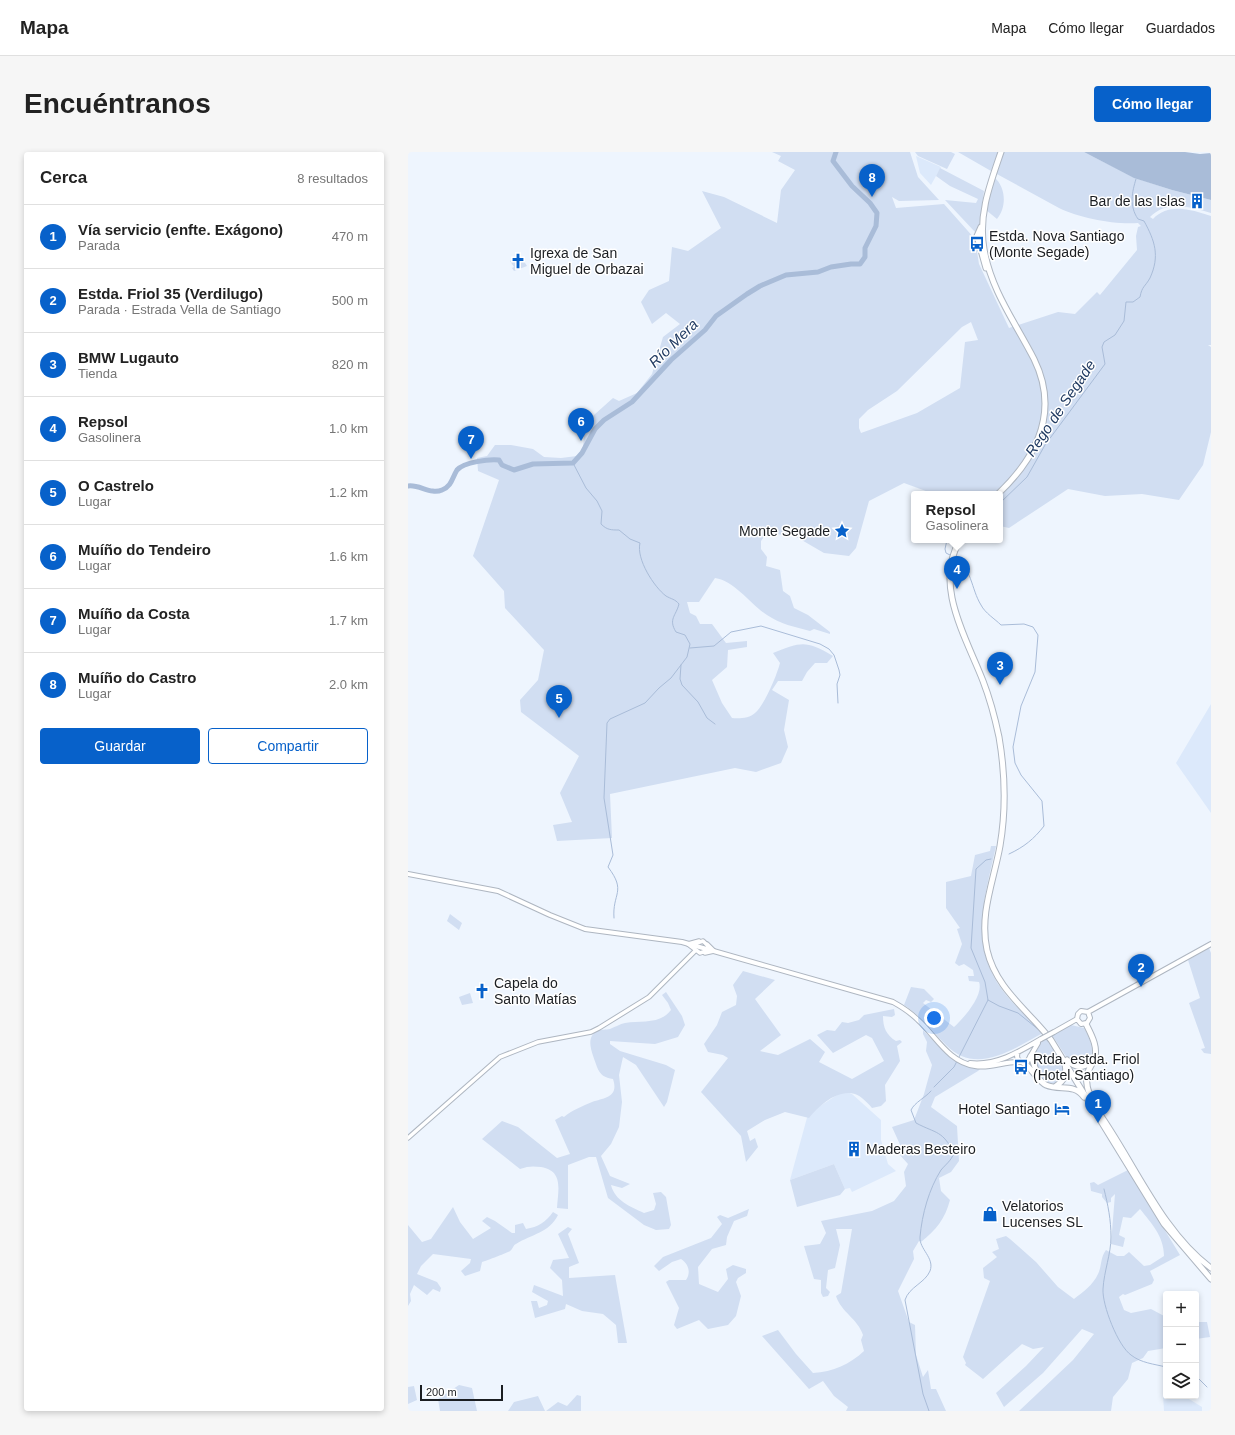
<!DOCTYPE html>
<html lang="es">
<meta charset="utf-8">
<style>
body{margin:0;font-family:Helvetica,sans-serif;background:#f6f6f6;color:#222}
.controls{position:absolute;right:12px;bottom:12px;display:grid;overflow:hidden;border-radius:4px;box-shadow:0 2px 6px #0003}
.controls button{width:36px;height:36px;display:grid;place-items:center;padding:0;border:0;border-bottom:1px solid #e0e0e0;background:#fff;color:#222;font:20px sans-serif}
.scale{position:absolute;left:12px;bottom:10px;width:83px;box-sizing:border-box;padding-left:4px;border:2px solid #1b1e22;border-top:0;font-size:11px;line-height:14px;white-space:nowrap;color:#1b1e22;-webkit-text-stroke:3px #fff;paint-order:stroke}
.you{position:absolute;left:526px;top:866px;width:14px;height:14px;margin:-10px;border:3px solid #fff;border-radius:50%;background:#1a73e8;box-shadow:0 0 0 6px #1a73e833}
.badge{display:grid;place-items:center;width:26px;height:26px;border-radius:50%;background:#0761ca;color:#fff;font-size:13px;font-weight:700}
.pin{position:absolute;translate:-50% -33px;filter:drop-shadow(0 1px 2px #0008)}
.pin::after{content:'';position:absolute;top:21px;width:14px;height:12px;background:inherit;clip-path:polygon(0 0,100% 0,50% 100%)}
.popup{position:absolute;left:503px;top:339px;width:92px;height:52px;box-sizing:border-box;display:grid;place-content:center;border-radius:4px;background:#fff;filter:drop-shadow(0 1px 3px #0005);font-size:13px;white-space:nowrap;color:#767676}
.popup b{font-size:15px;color:#222}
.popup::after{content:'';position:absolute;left:50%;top:100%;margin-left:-8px;border:8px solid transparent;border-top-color:#fff}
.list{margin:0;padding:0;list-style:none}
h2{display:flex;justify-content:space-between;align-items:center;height:52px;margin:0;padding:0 16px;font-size:17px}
h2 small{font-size:13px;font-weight:400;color:#767676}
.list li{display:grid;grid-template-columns:26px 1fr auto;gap:12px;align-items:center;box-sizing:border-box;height:64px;padding:0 16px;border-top:1px solid #e0e0e0}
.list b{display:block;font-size:15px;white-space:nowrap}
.list p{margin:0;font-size:13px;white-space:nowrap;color:#767676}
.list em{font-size:13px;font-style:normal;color:#767676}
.actions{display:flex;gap:8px;padding:12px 16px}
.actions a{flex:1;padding:9px 0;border:1px solid #0761ca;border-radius:4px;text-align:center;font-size:14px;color:#0761ca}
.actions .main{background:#0761ca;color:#fff}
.icon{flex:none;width:22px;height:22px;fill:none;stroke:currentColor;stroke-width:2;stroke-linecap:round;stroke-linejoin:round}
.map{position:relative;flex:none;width:803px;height:1259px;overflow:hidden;border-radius:4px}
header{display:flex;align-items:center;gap:24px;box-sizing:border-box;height:56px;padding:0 20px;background:#fff;border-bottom:1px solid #e0e0e0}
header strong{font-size:19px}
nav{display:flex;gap:22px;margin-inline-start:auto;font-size:14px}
.intro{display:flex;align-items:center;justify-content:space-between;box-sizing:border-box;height:96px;padding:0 24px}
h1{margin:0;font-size:28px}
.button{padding:10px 18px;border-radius:4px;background:#0761ca;color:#fff;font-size:14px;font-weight:700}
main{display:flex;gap:24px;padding:0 24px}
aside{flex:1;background:#fff;border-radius:4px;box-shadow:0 2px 6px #0003}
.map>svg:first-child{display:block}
.built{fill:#dce9fb}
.green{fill:#d1def2;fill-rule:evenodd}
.water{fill:#a9bcd8}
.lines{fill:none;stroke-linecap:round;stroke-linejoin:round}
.stream{stroke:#a9bcd8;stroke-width:1}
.river{stroke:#a9bcd8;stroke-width:5}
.tertiary-casing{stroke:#aeb6c1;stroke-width:5.5}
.secondary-casing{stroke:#aeb6c1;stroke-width:6}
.trunk-casing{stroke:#aeb6c1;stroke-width:7}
.tertiary{stroke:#fff;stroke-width:3.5}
.secondary{stroke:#fff;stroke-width:4}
.trunk{stroke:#fff;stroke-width:5}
.secondary-bridge-casing{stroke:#aeb6c1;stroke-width:6;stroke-linecap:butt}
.secondary-bridge{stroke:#fff;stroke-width:4}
.labels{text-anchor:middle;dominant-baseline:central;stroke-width:3;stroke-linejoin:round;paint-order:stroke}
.poi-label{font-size:14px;fill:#1b1e22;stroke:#fff;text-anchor:start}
.water-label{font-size:15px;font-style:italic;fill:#213b62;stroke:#fff}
</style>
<header>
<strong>Mapa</strong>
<nav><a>Mapa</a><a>Cómo llegar</a><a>Guardados</a></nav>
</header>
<div class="intro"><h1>Encuéntranos</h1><a class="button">Cómo llegar</a></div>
<main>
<aside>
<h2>Cerca<small>8 resultados</small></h2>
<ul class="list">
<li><span class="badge">1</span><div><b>Vía servicio (enfte. Exágono)</b><p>Parada</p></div><em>470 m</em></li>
<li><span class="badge">2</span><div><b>Estda. Friol 35 (Verdilugo)</b><p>Parada · Estrada Vella de Santiago</p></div><em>500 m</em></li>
<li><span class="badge">3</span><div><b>BMW Lugauto</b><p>Tienda</p></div><em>820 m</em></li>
<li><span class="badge">4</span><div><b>Repsol</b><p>Gasolinera</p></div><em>1.0 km</em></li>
<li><span class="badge">5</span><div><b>O Castrelo</b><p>Lugar</p></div><em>1.2 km</em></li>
<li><span class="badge">6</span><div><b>Muíño do Tendeiro</b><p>Lugar</p></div><em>1.6 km</em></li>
<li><span class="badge">7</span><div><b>Muíño da Costa</b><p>Lugar</p></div><em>1.7 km</em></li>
<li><span class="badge">8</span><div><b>Muíño do Castro</b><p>Lugar</p></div><em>2.0 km</em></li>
</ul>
<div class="actions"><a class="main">Guardar</a><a>Compartir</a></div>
</aside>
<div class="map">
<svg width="803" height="1259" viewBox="0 0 803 1259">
<rect width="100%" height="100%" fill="#eef5fe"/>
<path class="built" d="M508,4L533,15L523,33L512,21Z
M803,552V661L768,611Z
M435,939L444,942L473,968V988L480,1012L488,1019L444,1040L442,1036L437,1037L426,1012L382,1028L400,962Z
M758,1240V1244H776L794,1255V1259H756L755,1243Z"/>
<path class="green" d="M364,0H502L510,25L531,48L491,49L484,45L488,56L536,52L567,87L571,112L601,176L650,160L667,162L689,140L692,143L729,98L728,84L730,75L733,74L730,71C707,73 672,66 651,56L587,21L595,0H676L727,26L764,38L803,48V61C782,55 759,48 742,65L745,67C761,50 784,58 803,64V193H800L803,195V280L795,313L771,348L734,342L697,344L660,337L601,376L592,374V342H526L496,331L461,349L448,396L441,404L416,401L385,383L358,382L353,389V397L359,405L358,414L372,418L375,439L382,444L386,456L400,463L422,480V482L406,477L402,479C387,475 372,472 359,463C342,452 327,429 307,426L291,450H279L282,461L288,464L292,472H304L318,491L339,489V495L320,498L319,515L304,528L314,551L324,566C331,567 342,566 347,561C356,554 369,523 372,511L365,501C394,490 397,488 425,504L419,511H407L399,520L394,529H370L364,538L381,548L376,578L380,595L373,611L348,620L327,616L202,642L204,686L149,689L145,673L164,670L152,641L171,604L113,560L112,548L130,528L136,498L97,456L96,439L65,404L91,328L70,319L69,306L79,304L87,293H103L125,297L136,305L153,306L169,304L175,296L177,271L205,246L211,249L229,241L244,222L255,185L272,172L258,161L244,172L233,150L241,138L261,129L264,95L280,99L313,76L294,39L316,45L369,71L373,38L387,18L370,9L373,4ZM563,170L570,188L557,190L552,236L509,261L453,281L451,276V267L460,258L489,239L554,175Z
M507,0H543L547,2L539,17L510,4Z
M550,0H590L583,19Z
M532,16L576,39L571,75L567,80L537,48L568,51L570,47L542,34L528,24Z
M586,25C598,35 599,55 589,67L578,58Z
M112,103L119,114L106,119L104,116L106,115L102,109Z
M583,694H588C577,745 560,793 595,839C607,855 622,867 635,881C605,897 568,924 538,893C524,879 513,864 496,853L503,835L516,837L526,847L523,850L518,848L515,851L546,875C555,867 576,843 571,830L561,829L560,824H566L565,818L556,812L551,814L547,811L554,792L549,777L552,776L538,756V730L563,724L567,703L582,699Z
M42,762L54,771L51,778L39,769Z
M801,796L803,801V902L796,901L793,897L797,896L781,851L792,846L780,808Z
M335,819L367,828L347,847L373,883L352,899L370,903L402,887L417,900L411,910L444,927L476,909L464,886L458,883L425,901L409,883L419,878L427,879L434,870L440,871L451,868L456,863L486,857L487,863L484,865L475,864C475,875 478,883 488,889L492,888L494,890L489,894L492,909L477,933L478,949L473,954L464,956C460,951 453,944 447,942C429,937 411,954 401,966L377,960L357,968L339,979L342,989L347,986L350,995L338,1010L333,984L293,940L320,906L315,903L300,900L296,892L309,873L314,860L328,853L329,844L325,833Z
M258,840L274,864L277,873L270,885L247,892L202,889V892L212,899L258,913L267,918L259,950L256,955L228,913L215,905L211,923L214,950L211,975L203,992L193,1004L202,1024L222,1032L214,1036L203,1033C207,1049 223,1055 236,1061L246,1058L248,1052L245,1041L253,1040L258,1045L263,1073L261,1077L248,1078L236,1073L200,1046L188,1005H181L160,1013V1057L149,1056C150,1038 156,1019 133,1015C125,1014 120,1014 112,1017L74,987L94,969L110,975L149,1006L162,1002L147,968L154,964L156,965C164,958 175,954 184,950C197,946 211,945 205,927C197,926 192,923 189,915C186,905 175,885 190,879C193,877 198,878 202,877C207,875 212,872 217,871C233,868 252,873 263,858L260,851L254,843Z
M62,841L65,851L54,853L51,845Z
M663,873L676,876C682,887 689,900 679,911L669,913L659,906L644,883Z
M515,878L534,898L545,907L575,914L570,919L527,945L523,955L549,974L551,1009L543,1020L531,1026L533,1039L542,1048C537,1067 528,1078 513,1090L511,1089L505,1099L506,1107L490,1139L501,1170L507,1173L508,1203L515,1225L520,1218L523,1237H528L538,1259H438L440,1255L426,1244L415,1229L401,1237L354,1184L370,1178L388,1202L405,1221C425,1220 442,1212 456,1199L453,1188L455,1183C450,1167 433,1160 428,1144L433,1141L444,1077H428L432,1093L427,1116L420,1118L418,1136L422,1140L420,1144L415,1145L413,1141V1128L406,1127L396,1094L412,1092L418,1081L413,1069L464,1059L486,1049L498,1034L496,1020L500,1012L491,1002L494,997L484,975L506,968L516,942L524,913L518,899L519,890L515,882Z
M638,886C645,897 665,918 650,929C647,932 642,932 638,930C631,927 623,907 626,900C628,893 633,890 638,886Z
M426,1012L437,1037L432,1043L389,1055L382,1028Z
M720,1018L772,1103L742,1119L746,1128L744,1132L717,1143L715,1142L711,1145L716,1158L723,1161L743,1157L758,1165V1196L740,1199L735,1206L724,1211L720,1227L705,1245L703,1259H611L665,1208L686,1182L674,1177L635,1221L596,1255L588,1241L618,1214L636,1195L625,1197L614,1192L575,1227L557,1213L558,1211L555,1205L582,1129L576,1126L575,1116L589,1105L584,1100L591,1097L588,1087L598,1084L602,1087L628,1110L650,1135L666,1147C675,1140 685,1133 690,1122C694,1114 692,1106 698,1098L709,1104H716L721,1100L736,1114L742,1113L756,1104C756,1084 743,1071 732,1057L723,1066L715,1065L711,1083L717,1086L715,1095L703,1092L707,1042L703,1046V1050L699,1051L694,1045V1042L683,1039L682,1031L686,1030L690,1033Z
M45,1055L52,1070L65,1087L83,1076L74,1069L79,1065L87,1069L104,1081H107V1073L115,1071L118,1077C130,1075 138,1070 145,1060L150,1063C141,1081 124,1082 108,1092C105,1093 105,1097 102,1099C101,1100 78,1109 74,1110L72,1119L57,1124L53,1119L62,1111L63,1107L25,1102L13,1114L9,1122L29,1130L33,1136L32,1140L25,1137L19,1143L6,1133L2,1142L3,1149L0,1154V1073L14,1090L23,1087Z
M341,1057L339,1064L326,1069L319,1085L318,1093L304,1097L290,1115L291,1132L310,1140L320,1127L318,1117L325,1113L338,1117V1121L330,1126L328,1130L333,1144L328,1164L320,1173L300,1177L291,1168L269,1177L266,1173L271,1156L258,1130L261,1128H278C283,1121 281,1112 273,1107L264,1110L251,1119L246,1114L255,1105L303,1086L314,1072L309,1065L312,1063L320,1066Z
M160,1075L164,1077L160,1082L171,1111L161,1115V1126L207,1123L219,1191H210L208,1173L195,1162L174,1159L158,1152L157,1157L127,1166L123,1149H129L131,1156L139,1153L140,1149L124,1140L126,1133L155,1144L154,1128L142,1116L145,1108L161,1106L150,1082Z
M788,1170H799L802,1185L788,1187Z
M51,1233L64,1236L69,1259H32L30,1247Z
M6,1234L9,1248L0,1252V1235Z
M169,1243L173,1244V1259H138L150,1250L159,1254Z
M130,1244L137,1259H100L106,1250Z"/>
<path class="water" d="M676,0H777L792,2L803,1V48L764,38L726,26Z"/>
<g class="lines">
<path class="stream" d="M165,311L178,336L189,349L194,359L193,372C199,378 203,378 211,378L222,387L232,391C228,407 246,435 258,444C263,447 267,447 271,452C268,464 260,467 268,480L277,483L282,492L279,505L263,526L251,536L237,551L202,567L199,571L196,646L205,703L200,715C219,740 204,741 206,766
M592,351L619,325L637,293L697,212L694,195L696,190L707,183L716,169L718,150H725L732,145C734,134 737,135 742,126C752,104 747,89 736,69L730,67C721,54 724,40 728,27
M539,388L537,397L538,401L544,404
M546,405C564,415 563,437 573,453C577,461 587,467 593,473L616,472L625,475L630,483L627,520L613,554L605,595L607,611L613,623L634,649L636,674C626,687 616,695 601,702
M282,496L306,494L323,480L353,474L412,492L421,497L426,503L431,518L432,523L429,532L430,551
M273,513L272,527L274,533L290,550L299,566L307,572
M580,848L591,854L610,861L631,878
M551,905L580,848L577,830L563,796L568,717L578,708L583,707
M526,935L546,915L549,909
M696,1037C700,1053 703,1068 703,1085C703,1102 696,1119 695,1137C694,1153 710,1194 723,1203C733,1211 746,1212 758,1215
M788,1224L799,1235
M521,1259L515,1242L497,1148C501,1135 517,1131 522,1119C527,1106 511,1097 512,1085C514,1062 521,1037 533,1018C538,1012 543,1009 546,1001C534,978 529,982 508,971L503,958C507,950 517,946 523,939"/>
<path class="river" d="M0,334C11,332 23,343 34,338C44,334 44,326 49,318C56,310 81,307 91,308L94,313L106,318L125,312L165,311L174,301L187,277L196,268L224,250L263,208L297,178L308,164L339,142L352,134L378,123L410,120L423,115L443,112H452L457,105V96L468,74L469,61L462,51L444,34L425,9L428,0"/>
<g class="tertiary-casing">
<path id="tertiary" d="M287,795L289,791L295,789L300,794L298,799L292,801L280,792L291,789
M297,801L306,799L299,792
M0,986L92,905L130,890L183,880L191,876L241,845L288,798"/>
</g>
<g class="secondary-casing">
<path id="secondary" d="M0,722L90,739L142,763L177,777L274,790L485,850C494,855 502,860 510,868C528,884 540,910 567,914C582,917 597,909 612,910
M669,867L673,872L679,871L682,866L680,860
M646,880L669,867L670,862L673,859L680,860L803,792
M610,900C607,907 612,912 619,910L630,891
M562,911C588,914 611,900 633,887"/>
</g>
<g class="trunk-casing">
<path id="trunk" d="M573,75L569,84L578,116
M590,342C629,305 652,260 626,207C607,170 583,138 576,97C570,63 582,32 593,0
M552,388C525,433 559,487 575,529C582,547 587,566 591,585C597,620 598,659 592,694C586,728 571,762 579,798C588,837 620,858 643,888L756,1072L803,1127
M678,872C683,882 691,896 686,908C682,916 677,922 679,932C679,940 685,947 688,955
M623,904L629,921
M659,908C667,916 674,917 683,910
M616,911C623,916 631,930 638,933C652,939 666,931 676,945
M648,934C657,928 659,922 657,912
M686,954C724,1005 752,1079 803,1116"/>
</g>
<use href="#tertiary" class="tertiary"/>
<use href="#secondary" class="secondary"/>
<use href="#trunk" class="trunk"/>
<g class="secondary-bridge-casing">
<path id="secondary-bridge" d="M633,887L646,880"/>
</g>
<use href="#secondary-bridge" class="secondary-bridge"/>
</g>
<defs>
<g id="building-bare" transform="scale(1.2)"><path d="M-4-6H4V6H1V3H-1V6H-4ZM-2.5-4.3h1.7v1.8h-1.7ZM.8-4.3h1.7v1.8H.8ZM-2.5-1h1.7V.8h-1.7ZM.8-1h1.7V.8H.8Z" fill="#0761ca" stroke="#fff" stroke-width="2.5" paint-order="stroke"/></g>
<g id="bus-bare" transform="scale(1.2)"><path d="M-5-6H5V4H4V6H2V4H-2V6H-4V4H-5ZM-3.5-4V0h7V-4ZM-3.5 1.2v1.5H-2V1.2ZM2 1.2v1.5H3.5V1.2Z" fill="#0761ca" stroke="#fff" stroke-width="2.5" paint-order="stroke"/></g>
<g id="church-bare" transform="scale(1.2)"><path d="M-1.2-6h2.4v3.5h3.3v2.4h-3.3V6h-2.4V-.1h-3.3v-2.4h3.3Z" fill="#0761ca" stroke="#fff" stroke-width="2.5" paint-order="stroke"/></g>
<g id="sight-bare" transform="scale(1.2)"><path d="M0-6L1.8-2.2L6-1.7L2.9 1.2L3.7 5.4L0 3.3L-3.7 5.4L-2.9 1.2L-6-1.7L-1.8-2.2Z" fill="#0761ca" stroke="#fff" stroke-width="2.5" paint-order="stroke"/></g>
<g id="hotel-bare" transform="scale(1.2)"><path d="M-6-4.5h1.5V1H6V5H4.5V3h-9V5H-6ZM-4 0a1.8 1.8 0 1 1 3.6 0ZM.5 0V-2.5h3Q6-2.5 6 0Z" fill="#0761ca" stroke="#fff" stroke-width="2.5" paint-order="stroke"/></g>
<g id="shop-bare" transform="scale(1.2)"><path d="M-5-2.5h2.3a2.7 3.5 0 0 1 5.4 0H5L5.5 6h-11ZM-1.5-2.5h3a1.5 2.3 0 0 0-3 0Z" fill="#0761ca" stroke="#fff" stroke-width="2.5" paint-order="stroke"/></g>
</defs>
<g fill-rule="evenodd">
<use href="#building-bare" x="789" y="49"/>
<use href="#bus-bare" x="569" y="92"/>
<use href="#church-bare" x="110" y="109"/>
<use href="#sight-bare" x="434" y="379"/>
<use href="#church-bare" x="74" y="839"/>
<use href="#bus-bare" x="613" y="915"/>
<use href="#hotel-bare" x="654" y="957"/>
<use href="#building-bare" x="446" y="997"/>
<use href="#shop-bare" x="582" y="1062"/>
</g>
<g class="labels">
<g class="poi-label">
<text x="777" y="49" text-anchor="end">Bar de las Islas</text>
<text x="581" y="84">Estda. Nova Santiago<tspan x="581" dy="16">(Monte Segade)</tspan></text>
<text x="122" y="101">Igrexa de San<tspan x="122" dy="16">Miguel de Orbazai</tspan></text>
<text x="422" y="379" text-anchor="end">Monte Segade</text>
<text x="86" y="831">Capela do<tspan x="86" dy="16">Santo Matías</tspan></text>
<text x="625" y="907">Rtda. estda. Friol<tspan x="625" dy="16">(Hotel Santiago)</tspan></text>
<text x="642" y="957" text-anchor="end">Hotel Santiago</text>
<text x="458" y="997">Maderas Besteiro</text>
<text x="594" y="1054">Velatorios<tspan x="594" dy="16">Lucenses SL</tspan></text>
</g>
<g class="water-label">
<text transform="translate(265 191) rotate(-44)">Río Mera</text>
<text transform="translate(652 256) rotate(-56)">Rego de Segade</text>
</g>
</g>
</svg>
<div class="controls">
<button>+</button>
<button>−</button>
<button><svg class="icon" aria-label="layers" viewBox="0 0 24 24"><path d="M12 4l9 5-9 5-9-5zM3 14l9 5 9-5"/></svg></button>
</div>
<div class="scale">200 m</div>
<div class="you"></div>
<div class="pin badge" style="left:690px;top:971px">1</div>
<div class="pin badge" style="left:733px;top:835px">2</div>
<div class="pin badge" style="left:592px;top:533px">3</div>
<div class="pin badge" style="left:549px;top:437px">4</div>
<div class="popup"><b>Repsol</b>Gasolinera</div>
<div class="pin badge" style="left:151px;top:566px">5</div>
<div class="pin badge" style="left:173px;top:289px">6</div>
<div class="pin badge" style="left:63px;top:307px">7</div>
<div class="pin badge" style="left:464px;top:45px">8</div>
</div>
</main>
